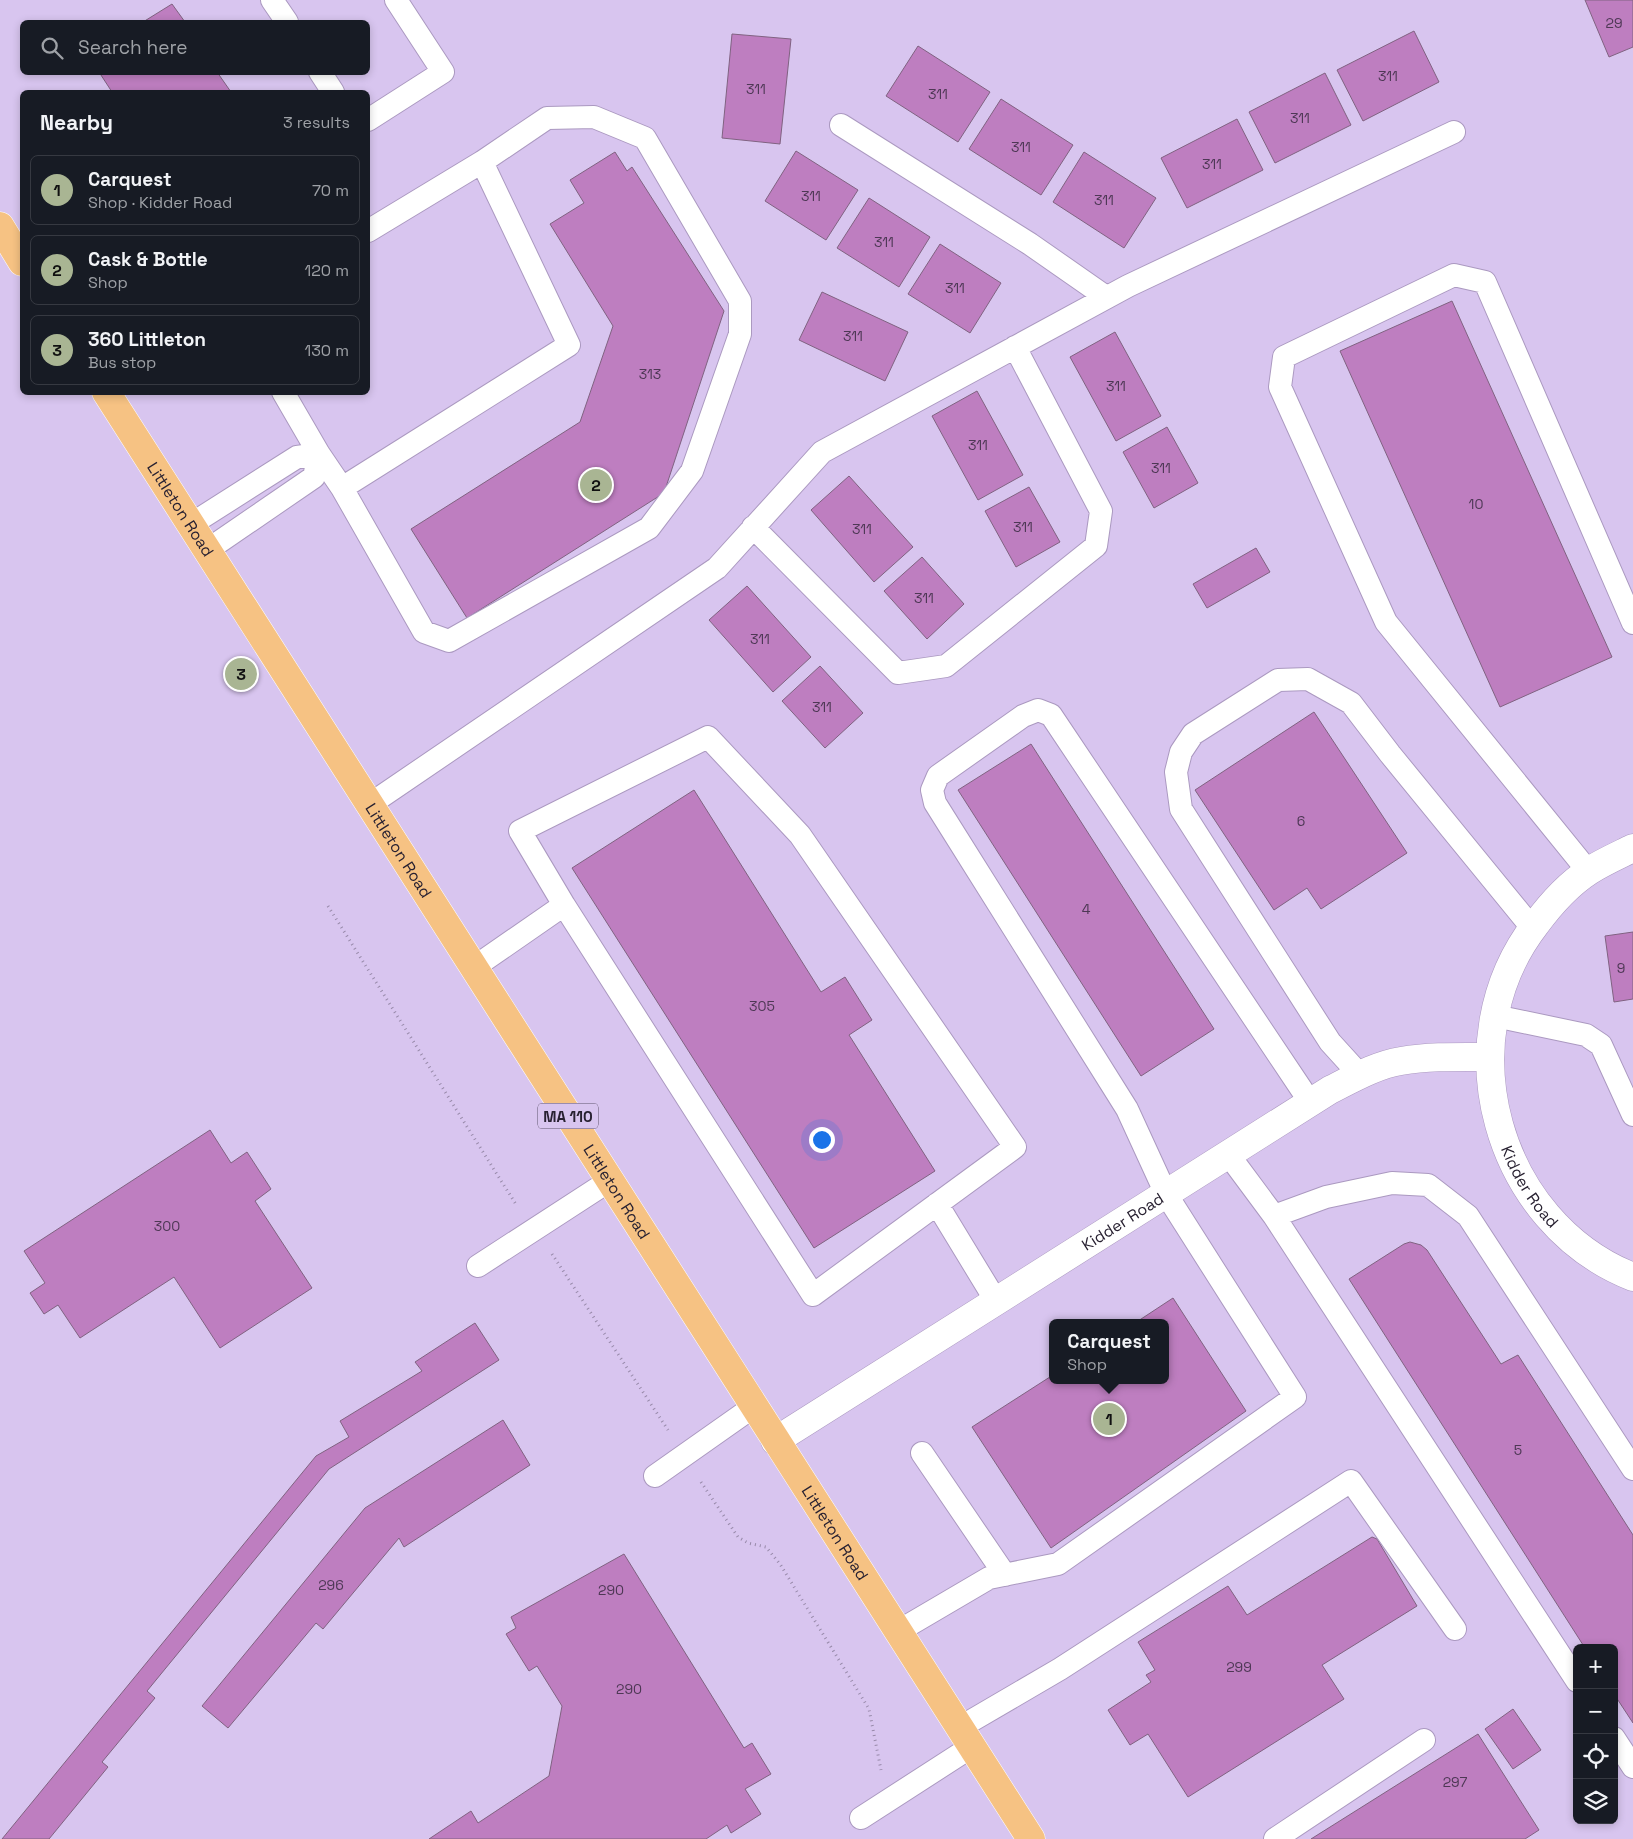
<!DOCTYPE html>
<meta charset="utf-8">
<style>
body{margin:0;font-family:"Space Grotesk",sans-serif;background:#20242c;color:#f1f3f6}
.controls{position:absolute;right:15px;bottom:15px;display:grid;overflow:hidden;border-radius:8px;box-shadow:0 2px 8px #0003}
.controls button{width:45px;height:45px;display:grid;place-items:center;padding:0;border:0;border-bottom:1px solid #363941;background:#171b24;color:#f1f3f6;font:25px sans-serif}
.you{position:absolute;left:821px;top:1139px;width:18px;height:18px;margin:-12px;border:4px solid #fff;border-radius:50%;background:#1a73e8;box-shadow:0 0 0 8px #1a73e833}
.badge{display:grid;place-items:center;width:32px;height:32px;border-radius:50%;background:#a9b593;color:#111;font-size:16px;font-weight:700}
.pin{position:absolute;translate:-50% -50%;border:2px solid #fff;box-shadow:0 1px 5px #0006}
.popup{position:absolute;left:1049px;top:1319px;width:120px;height:65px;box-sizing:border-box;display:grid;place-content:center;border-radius:8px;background:#171b24;filter:drop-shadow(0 1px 4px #0005);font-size:16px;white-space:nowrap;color:#9ea1a6}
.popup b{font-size:19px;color:#f1f3f6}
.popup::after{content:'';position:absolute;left:50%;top:100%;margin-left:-10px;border:10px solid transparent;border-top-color:#171b24}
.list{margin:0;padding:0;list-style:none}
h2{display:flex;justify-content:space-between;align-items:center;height:65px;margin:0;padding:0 20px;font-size:21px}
h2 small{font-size:16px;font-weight:400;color:#9ea1a6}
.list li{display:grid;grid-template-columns:32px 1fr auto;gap:15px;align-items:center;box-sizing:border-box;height:70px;margin:0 10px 10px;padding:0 10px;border:1px solid #363941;border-radius:8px}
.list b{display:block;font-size:19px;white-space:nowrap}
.list p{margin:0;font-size:16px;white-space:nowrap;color:#9ea1a6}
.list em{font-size:16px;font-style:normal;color:#9ea1a6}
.icon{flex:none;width:28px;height:28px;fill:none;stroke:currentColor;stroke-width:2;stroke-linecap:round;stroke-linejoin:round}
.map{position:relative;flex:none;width:1633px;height:1839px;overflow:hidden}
.search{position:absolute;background:#171b24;box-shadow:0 2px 8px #0003;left:20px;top:20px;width:350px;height:55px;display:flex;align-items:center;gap:12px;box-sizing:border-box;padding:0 18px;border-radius:8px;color:#9ea1a6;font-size:19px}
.panel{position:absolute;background:#171b24;box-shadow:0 2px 8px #0003;left:20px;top:90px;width:350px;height:305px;border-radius:8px}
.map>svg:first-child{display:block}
.building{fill:#be7ec0;stroke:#806281}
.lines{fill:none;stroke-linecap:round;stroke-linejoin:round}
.lane-casing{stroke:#ab99c0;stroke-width:24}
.street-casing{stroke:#ab99c0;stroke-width:29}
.primary-casing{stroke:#fff;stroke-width:29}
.path{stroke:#988aaa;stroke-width:3;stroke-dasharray:1 4;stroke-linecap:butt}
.lane{stroke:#fff;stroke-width:22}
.street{stroke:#fff;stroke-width:28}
.primary{stroke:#f6c283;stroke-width:28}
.labels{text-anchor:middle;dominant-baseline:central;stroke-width:4.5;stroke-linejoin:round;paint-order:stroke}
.number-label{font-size:14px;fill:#4e3855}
.shield{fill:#d8c5ef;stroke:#5d526a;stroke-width:1}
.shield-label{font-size:15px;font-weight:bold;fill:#282131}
.street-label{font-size:16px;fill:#282131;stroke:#d8c5ef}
</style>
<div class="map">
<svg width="1633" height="1839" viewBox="0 0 1633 1839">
<rect width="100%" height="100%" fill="#d8c5ef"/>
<path class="building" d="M1585,0H1633V47L1609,57Z
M172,4L185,22H143Z
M1414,31L1439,82L1363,121L1337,70Z
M732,34L791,39L780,144L722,138Z
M918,46L990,92L958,142L886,96Z
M99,72H217L231,92H112Z
M1325,73L1351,125L1275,163L1249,112Z
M1001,99L1073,145L1041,195L969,149Z
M1237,119L1263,170L1187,208L1161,158Z
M796,151L858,190L826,240L765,201Z
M615,152L627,171L632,167L724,311L664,493L467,618L411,529L580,422L613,326L550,224L584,203L570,180Z
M1084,152L1156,198L1124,248L1053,202Z
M869,198L930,237L899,287L837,248Z
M940,244L1001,283L970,333L908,294Z
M822,292L908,332L885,381L799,340Z
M1452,301L1612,657L1500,707L1340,351Z
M1115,332L1161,416L1116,441L1070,357Z
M977,391L1023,475L978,500L932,416Z
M1167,427L1198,483L1154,508L1123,452Z
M849,476L913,547L874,582L811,510Z
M1029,487L1060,542L1016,567L985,511Z
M1256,548L1270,572L1207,608L1193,584Z
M922,557L964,604L927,639L884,591Z
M747,586L811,657L773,692L709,620Z
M820,666L863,713L825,748L782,701Z
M1314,712L1407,853L1321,909L1307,888L1274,910L1195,790Z
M1031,744L1214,1029L1141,1076L958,790Z
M694,790L821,992L845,977L872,1020L849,1035L935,1171L814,1248L572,868Z
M1633,932V999L1614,1002L1605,936Z
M210,1130L231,1163L247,1152L271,1189L255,1201L312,1288L220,1348L174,1277L80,1338L58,1305L44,1314L30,1293L45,1283L24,1251Z
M1410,1242L1421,1245L1427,1250L1501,1364L1518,1355L1633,1535V1723L1614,1694V1648H1585L1349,1279L1404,1244Z
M1173,1298L1246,1411L1051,1548L972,1427L1053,1375V1380H1165V1323H1135Z
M475,1323L499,1360L329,1469L147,1691L155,1698L102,1762L108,1767L49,1839H2L316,1456L349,1437L340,1421L422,1371L415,1362Z
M503,1420L530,1465L404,1547L399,1538L323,1629L316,1623L228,1728L202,1706L365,1508Z
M1372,1537L1377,1539L1417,1606L1322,1665L1344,1699L1188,1797L1148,1734L1130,1745L1108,1710L1151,1682L1146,1675L1155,1670L1138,1642L1228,1586L1247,1615Z
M624,1554L744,1748L752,1743L771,1774L745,1789L761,1814L731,1833L727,1825L706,1839H429L471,1811L478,1823L549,1776L562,1706L537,1666L529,1671L506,1634L516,1628L511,1617Z
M1513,1709L1541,1750L1513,1769L1485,1729Z
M1478,1734L1539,1830L1525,1839H1311Z"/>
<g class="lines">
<g class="lane-casing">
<path id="lane" d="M272,0L287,22
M320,72L333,92
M368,120L443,72L396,0
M841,125L1030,244L1106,297
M283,392L319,454L342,488L569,345L482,162L368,231
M342,488L424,632L449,641L649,528L692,471L740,334V301L645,138L594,117L547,118L482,162
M190,525L297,457L319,454
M753,527L898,673L946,666L1096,546L1101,511L1015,347
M206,551L314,477L319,454
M369,805L717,568L822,452L1128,286L1454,132
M1588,871L1386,622L1280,387L1284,357L1454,275L1485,282L1633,623
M473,968L564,905L813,1295L1015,1147L800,835L708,737L520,831L564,905
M1495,1016L1586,1035L1601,1045L1633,1115
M1360,1075L1330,1042L1181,809L1176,772L1181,752L1193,734L1278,680L1308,679L1351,703L1390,754L1533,929
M1228,1154L1274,1216L1577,1681
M937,1204L996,1301
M1274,1216L1326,1197L1392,1183L1428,1185L1468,1216L1633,1469
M478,1266L609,1181
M922,1453L1005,1575
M655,1476L753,1407
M897,1632L989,1578L1058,1564L1295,1397L1166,1194L1127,1109L935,803L932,790L938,776L1023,716L1038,710L1051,715L1310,1102
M959,1728L1060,1669L1351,1481L1455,1629
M1614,1738L1633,1767
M861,1818L971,1747
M1275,1839L1424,1740"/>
</g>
<g class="street-casing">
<g id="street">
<path id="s1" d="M1633,848C1619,855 1603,862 1589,871C1569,884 1550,905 1536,924C1445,1041 1496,1223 1633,1277"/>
<path id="s2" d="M775,1441L1330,1090C1352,1079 1376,1065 1401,1061C1430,1056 1460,1057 1490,1057"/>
</g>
</g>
<g class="primary-casing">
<g id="primary">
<path d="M0,226L22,262"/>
<path id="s3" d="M106,392L1031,1839"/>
</g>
</g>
<path class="path" d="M328,906L517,1206
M552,1254L668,1430
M701,1482L738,1537L748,1543L766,1547L780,1564L869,1709L881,1770"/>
<use href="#lane" class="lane"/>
<use href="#street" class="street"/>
<use href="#primary" class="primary"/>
</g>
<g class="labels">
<g class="number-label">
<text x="1614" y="23">29</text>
<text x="1388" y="76">311</text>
<text x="756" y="89">311</text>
<text x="938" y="94">311</text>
<text x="1300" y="118">311</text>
<text x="1021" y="147">311</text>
<text x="1212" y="164">311</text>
<text x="811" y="196">311</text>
<text x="1104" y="200">311</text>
<text x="884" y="242">311</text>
<text x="955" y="288">311</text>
<text x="853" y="336">311</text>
<text x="650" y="374">313</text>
<text x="1116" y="386">311</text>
<text x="978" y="445">311</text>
<text x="1161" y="468">311</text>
<text x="1476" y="504">10</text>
<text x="1023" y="527">311</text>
<text x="862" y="529">311</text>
<text x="924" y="598">311</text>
<text x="760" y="639">311</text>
<text x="822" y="707">311</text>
<text x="1301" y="821">6</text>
<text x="1086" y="909">4</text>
<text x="1621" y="968">9</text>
<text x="762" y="1006">305</text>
<text x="167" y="1226">300</text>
<text x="1518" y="1450">5</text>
<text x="331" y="1585">296</text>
<text x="611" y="1590">290</text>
<text x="1239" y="1667">299</text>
<text x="629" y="1689">290</text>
<text x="1455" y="1782">297</text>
</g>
<rect class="shield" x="538" y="1103.5" width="60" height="25" rx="4"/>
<g class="shield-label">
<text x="568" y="1116">MA 110</text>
</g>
<g class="street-label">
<text stroke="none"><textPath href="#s3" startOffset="139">Littleton Road</textPath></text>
<text stroke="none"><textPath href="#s3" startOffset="544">Littleton Road</textPath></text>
<text stroke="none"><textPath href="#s1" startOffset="406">Kidder Road</textPath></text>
<text stroke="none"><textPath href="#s3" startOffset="949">Littleton Road</textPath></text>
<text stroke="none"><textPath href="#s2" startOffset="411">Kidder Road</textPath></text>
<text stroke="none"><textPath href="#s3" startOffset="1354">Littleton Road</textPath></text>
</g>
</g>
</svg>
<div class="controls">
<button>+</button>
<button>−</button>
<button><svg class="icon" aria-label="locate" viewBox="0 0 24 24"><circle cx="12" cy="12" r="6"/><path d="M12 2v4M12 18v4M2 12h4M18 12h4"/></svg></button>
<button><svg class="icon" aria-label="layers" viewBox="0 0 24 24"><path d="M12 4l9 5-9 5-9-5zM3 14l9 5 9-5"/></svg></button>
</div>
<div class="you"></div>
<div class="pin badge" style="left:1109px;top:1419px">1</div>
<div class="popup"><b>Carquest</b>Shop</div>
<div class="pin badge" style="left:596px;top:485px">2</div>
<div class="pin badge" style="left:241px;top:674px">3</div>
<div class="search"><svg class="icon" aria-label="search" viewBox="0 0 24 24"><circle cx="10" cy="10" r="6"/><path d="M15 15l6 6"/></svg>Search here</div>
<section class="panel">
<h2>Nearby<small>3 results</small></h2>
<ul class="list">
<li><span class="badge">1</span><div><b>Carquest</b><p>Shop · Kidder Road</p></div><em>70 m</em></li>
<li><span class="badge">2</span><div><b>Cask &amp; Bottle</b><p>Shop</p></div><em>120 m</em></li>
<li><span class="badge">3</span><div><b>360 Littleton</b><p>Bus stop</p></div><em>130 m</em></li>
</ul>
</section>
</div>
